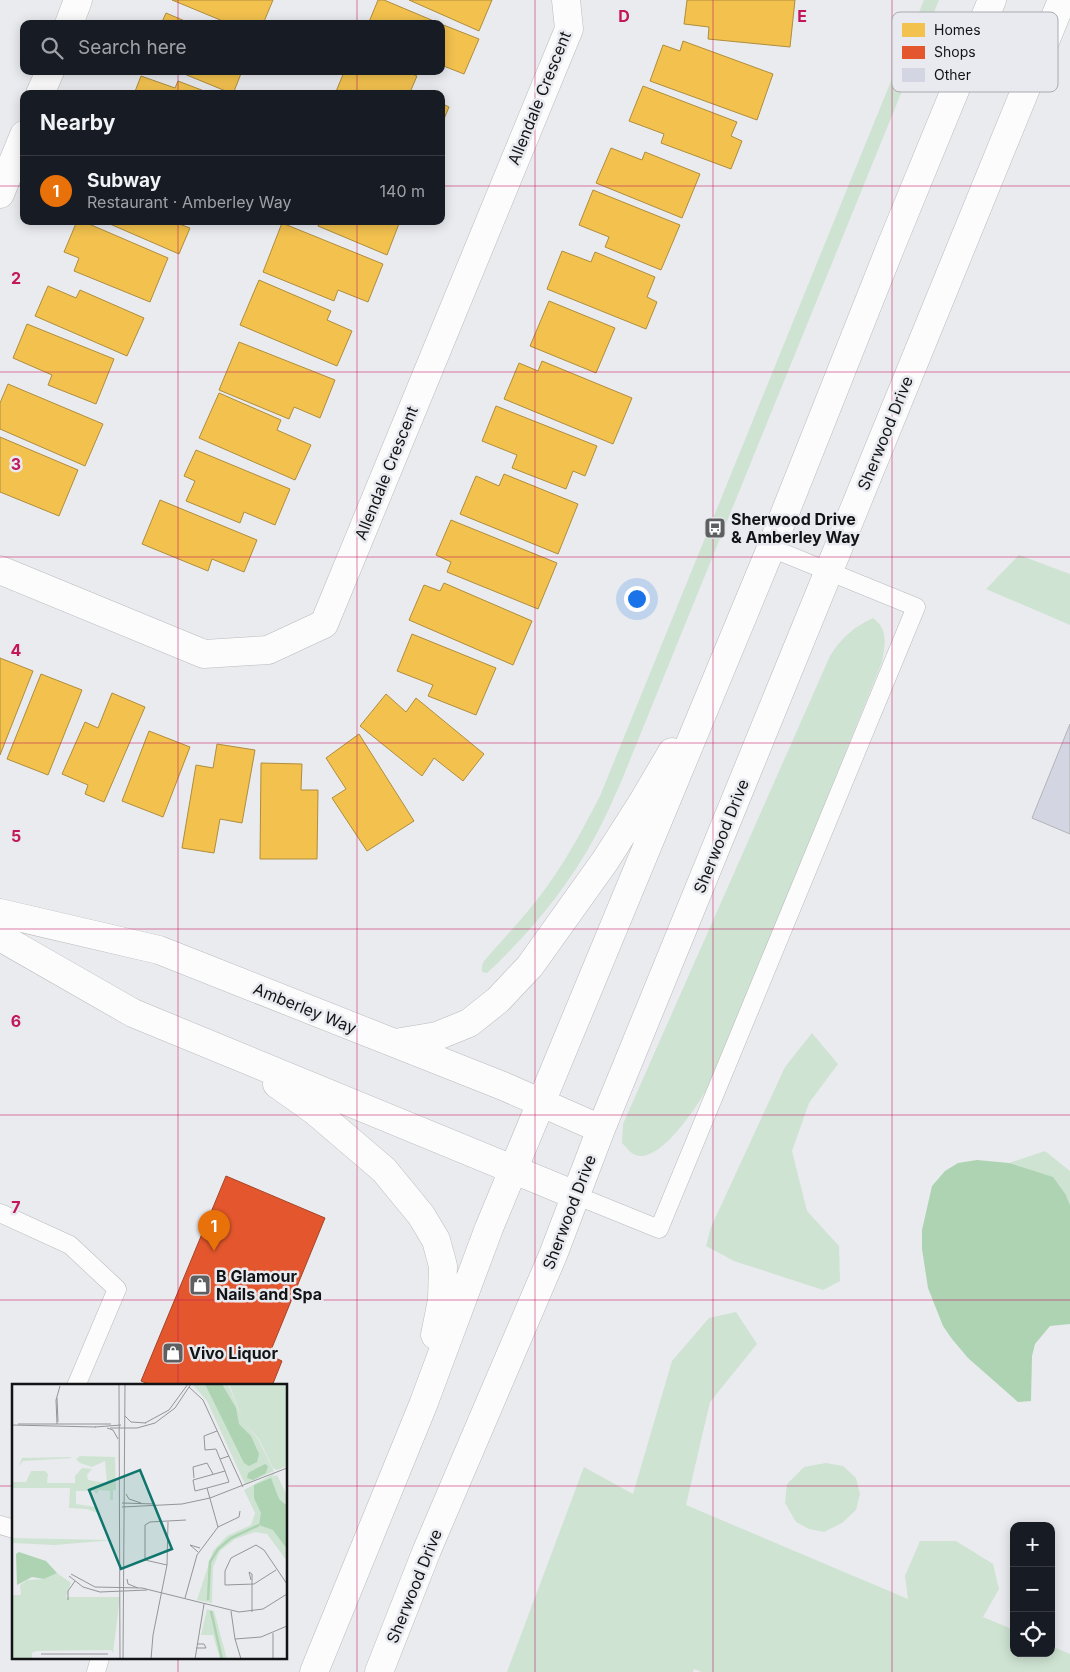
<!DOCTYPE html>
<meta charset="utf-8">
<style>
body{margin:0;font-family:Inter,sans-serif;background:#242831;color:#f1f3f6}
.controls{position:absolute;right:15px;bottom:15px;display:grid;overflow:hidden;border-radius:10px;box-shadow:0 2px 12px #0003}
.controls button{width:45px;height:45px;display:grid;place-items:center;padding:0;border:0;border-bottom:1px solid #363941;background:#171b24;color:#f1f3f6;font:25px sans-serif}
.you{position:absolute;left:636px;top:598px;width:18px;height:18px;margin:-12px;border:4px solid #fff;border-radius:50%;background:#1a73e8;box-shadow:0 0 0 8px #1a73e833}
.badge{display:grid;place-items:center;width:32px;height:32px;border-radius:50%;background:#1a73e8;color:#fff;font-size:16px;font-weight:700}
.pin{position:absolute;translate:-50% -41px;filter:drop-shadow(0 1px 2px #0008)}
.pin::after{content:'';position:absolute;top:26px;width:18px;height:15px;background:inherit;clip-path:polygon(0 0,100% 0,50% 100%)}
.list{margin:0;padding:0;list-style:none}
h2{display:flex;justify-content:space-between;align-items:center;height:65px;margin:0;padding:0 20px;font-size:21px}
h2 small{font-size:16px;font-weight:400;color:#9ea1a6}
.list li{display:grid;grid-template-columns:32px 1fr auto;gap:15px;align-items:center;box-sizing:border-box;height:70px;padding:0 20px;border-top:1px solid #363941}
.list b{display:block;font-size:19px;white-space:nowrap}
.list p{margin:0;font-size:16px;white-space:nowrap;color:#9ea1a6}
.list em{font-size:16px;font-style:normal;color:#9ea1a6}
.icon{flex:none;width:28px;height:28px;fill:none;stroke:currentColor;stroke-width:2;stroke-linecap:round;stroke-linejoin:round}
.map{position:relative;flex:none;width:1070px;height:1672px;overflow:hidden}
.search{position:absolute;background:#171b24;box-shadow:0 2px 12px #0003;left:20px;top:20px;width:425px;height:55px;display:flex;align-items:center;gap:12px;box-sizing:border-box;padding:0 18px;border-radius:10px;color:#9ea1a6;font-size:19px}
.panel{position:absolute;background:#171b24;box-shadow:0 2px 12px #0003;left:20px;top:90px;width:425px;height:135px;border-radius:10px}
.map>svg:first-child{display:block}
.green{fill:#cee3d2}
.water{fill:#add3b2}
.homes{fill:#f2c14e;stroke:#af8d3d}
.shops{fill:#e4572e;stroke:#a54326}
.building{fill:#d3d5e3;stroke:#b4b4b6}
.lines{fill:none;stroke-linecap:round;stroke-linejoin:round}
.lane-casing{stroke:#b9babc;stroke-width:19}
.street-casing{stroke:#b9babc;stroke-width:29}
.secondary-casing{stroke:#b9babc;stroke-width:29}
.lane{stroke:#fcfcfd;stroke-width:18}
.street{stroke:#fcfcfd;stroke-width:28}
.secondary{stroke:#fcfcfd;stroke-width:28}
.grid{fill:none;stroke:#c2185b;stroke-width:1;stroke-opacity:0.55}
.labels{text-anchor:middle;dominant-baseline:central;stroke-width:5;stroke-linejoin:round;paint-order:stroke}
.street-label{font-size:16px;fill:#121314;stroke:#e9eaf0}
.poi-label{font-size:16px;font-weight:bold;fill:#121314;stroke:#e9eaf0;text-anchor:start}
.inset-river{fill:none;stroke:#add3b2;stroke-width:2.5}
.inset-road{fill:none;stroke:#949597;stroke-width:1}
.view{fill:#0f766e;fill-opacity:0.15;stroke:#0f766e;stroke-width:2.5}
.inset-edge{fill:none;stroke:#121314;stroke-width:2.5}
.key{fill:#e9eaf0;stroke:#a8aaae;stroke-width:1}
.key-label{font-size:14px;fill:#121314}
.grid-label{font-size:16px;text-anchor:middle;font-weight:bold;fill:#c2185b;stroke:#e9eaf0;stroke-width:5;stroke-linejoin:round;paint-order:stroke}
</style>
<div class="map">
<svg width="1070" height="1672" viewBox="0 0 1070 1672">
<rect width="100%" height="100%" fill="#eaebef"/>
<path class="green" d="M924,0H939L621,782C613,800 605,818 596,835C568,887 530,933 487,973L482,972V966L484,961C506,936 529,912 548,885C568,857 584,827 600,796Z
M1019,555L1070,574V625L986,589Z
M873,618C889,630 885,645 882,662L714,1078C701,1099 668,1155 641,1156C632,1156 628,1149 622,1143L623,1124L830,656C840,639 855,626 873,618Z
M812,1033L838,1064L809,1103L792,1151L807,1211L839,1246L840,1281L823,1290L734,1261L706,1246L711,1227L785,1067Z
M1045,1151L1070,1171V1205L1066,1195L1009,1163Z
M736,1312L757,1344L710,1402L686,1505L908,1599L905,1576L920,1541H956L993,1564L999,1589L983,1617L1014,1630V1653H1051V1646L1070,1654V1672H701L694,1669L693,1672H507L584,1467L633,1494L672,1361L709,1318Z
M826,1463L843,1466L856,1478L860,1494L856,1510L842,1523L824,1532L809,1529L796,1522L785,1503L787,1484L804,1467Z"/>
<path class="water" d="M977,1160L1009,1163L1053,1177L1066,1195L1070,1205V1324L1050,1326L1035,1344L1032,1356L1031,1401L1018,1402L968,1358L952,1339L943,1326L928,1288L922,1249V1230L932,1186L945,1171L958,1163Z"/>
<path class="homes" d="M172,0H273L263,24H230Z
M378,0H384L441,24H372L369,22Z
M409,0H492L479,31Z
M687,0H795L790,47L708,39L709,27L684,24Z
M166,13L192,24H161Z
M441,24L479,39L464,74L441,65Z
M683,41L773,74L757,120L650,81L663,45L680,51Z
M177,71H242L233,94Z
M350,71H405L417,76L411,90L419,94H335L344,72L349,74Z
M141,76L175,88L178,81L212,94H134Z
M643,86L737,122L731,136L742,141L731,169L661,143L664,134L629,121Z
M441,103L449,107L441,126Z
M611,148L642,160L645,152L700,174L682,218L596,183Z
M593,190L680,225L661,270L605,247L609,237L579,225Z
M77,221H82L168,258L150,302L74,271L79,258L64,252Z
M103,221H180L179,224L190,228L179,254Z
M320,221H400L387,255L318,226Z
M282,223L383,264L368,302L338,290L334,301L263,272Z
M562,251L591,262L595,252L655,277L647,297L657,302L646,329L547,289Z
M259,280L331,311L327,320L352,331L337,366L240,325Z
M48,286L76,298L80,290L144,318L127,356L35,316Z
M549,301L615,328L596,373L530,346Z
M27,324L114,359L96,404L48,385L52,375L13,358Z
M239,342L335,380L320,418L294,407L289,419L219,390Z
M542,361L632,398L613,444L504,399L519,363L538,371Z
M8,384L103,424L85,466L0,429V403Z
M219,393L281,420L277,430L311,445L295,480L199,438Z
M496,406L597,446L585,476L573,471L566,489L512,468L517,455L482,441Z
M0,437L78,470L59,516L0,492Z
M196,450L290,489L275,525L244,512L240,523L186,501L195,481L184,476Z
M504,474L578,504L558,554L460,514L476,476L499,486Z
M160,500L257,540L244,572L212,559L208,571L142,544Z
M451,520L557,563L538,609L447,572L451,562L436,555Z
M444,583L532,621L513,665L409,620L424,585L440,591Z
M412,634L496,668L476,715L428,696L433,685L397,671Z
M0,658L33,671L0,755Z
M41,674L82,690L48,775L7,759Z
M112,693L145,707L104,802L85,794L88,785L62,774L85,722L98,728Z
M386,694L406,712L416,698L484,754L463,781L434,758L422,776L360,726Z
M149,731L190,747L163,817L122,801Z
M359,734L414,821L367,851L332,798L346,789L326,758Z
M217,744L255,750L242,823L220,819L214,853L182,848L196,765L213,768Z
M261,763L302,764L301,790H318L317,859H260Z"/>
<path class="shops" d="M226,1176L325,1218L269,1355L282,1361L272,1386H153L141,1381Z"/>
<path class="building" d="M1070,724V834L1032,818Z"/>
<g class="lines">
<g class="lane-casing">
<path id="lane" d="M575,1195L659,1229L916,607L771,548
M0,1213L70,1245L117,1289L76,1386
M0,1525L14,1529
M96,1672L100,1658"/>
</g>
<g class="street-casing">
<path id="street" d="M69,24L78,0
M40,94L50,71
M0,194L24,135
M0,570L204,654L268,650L324,624L569,29L566,0"/>
</g>
<g class="secondary-casing">
<path id="secondary" d="M0,913L159,950L503,1086L601,1129
M0,937L133,1013L575,1195
M395,1043L437,1036L469,1023L498,1000L530,966L605,861L642,803L672,752
M277,1084L315,1111L384,1170L421,1215L436,1240L443,1266L442,1300L435,1335
M314,1672L423,1405L489,1228L771,548L891,246L992,0
M379,1672L427,1550L553,1255L601,1129L1062,0"/>
</g>
<use href="#lane" class="lane"/>
<use href="#street" class="street"/>
<use href="#secondary" class="secondary"/>
</g>
<path class="grid" d="M178,0V24M357,0V24M535,0V1672M713,0V1672M892,0V1672M178,71V94M357,71V94M0,186H24M441,186H1070M178,221V1386M357,221V1672M0,372H1070M0,557H1070M0,743H1070M0,929H1070M0,1115H1070M0,1300H1070M0,1486H14M286,1486H1070M178,1658V1672"/>
<defs>
<g id="bus-square" transform="scale(1.125)"><rect x="-9" y="-9" width="18" height="18" rx="4" fill="#5e5f61" stroke="#e9eaf0"/><path d="M-5-6H5V4H4V6H2V4H-2V6H-4V4H-5ZM-3.5-4V0h7V-4ZM-3.5 1.2v1.5H-2V1.2ZM2 1.2v1.5H3.5V1.2Z" fill="#fff"/></g>
<g id="shop-square" transform="scale(1.125)"><rect x="-9" y="-9" width="18" height="18" rx="4" fill="#5e5f61" stroke="#e9eaf0"/><path d="M-5-2.5h2.3a2.7 3.5 0 0 1 5.4 0H5L5.5 6h-11ZM-1.5-2.5h3a1.5 2.3 0 0 0-3 0Z" fill="#fff"/></g>
</defs>
<g fill-rule="evenodd">
<use href="#bus-square" x="715" y="528"/>
<use href="#shop-square" x="200" y="1285"/>
<use href="#shop-square" x="173" y="1353"/>
</g>
<g class="labels">
<g class="street-label">
<text transform="translate(539 98) rotate(-68)">Allendale Crescent</text>
<text transform="translate(885 433) rotate(-68)">Sherwood Drive</text>
<text transform="translate(386 473) rotate(-68)">Allendale Crescent</text>
<text transform="translate(721 836) rotate(-68)">Sherwood Drive</text>
<text transform="translate(305 1008) rotate(22)">Amberley Way</text>
<text transform="translate(569 1212) rotate(-69)">Sherwood Drive</text>
<text transform="translate(414 1586) rotate(-68)">Sherwood Drive</text>
</g>
<g class="poi-label">
<text x="731" y="519">Sherwood Drive<tspan x="731" dy="18">&amp; Amberley Way</tspan></text>
<text x="216" y="1276">B Glamour<tspan x="216" dy="18">Nails and Spa</tspan></text>
<text x="189" y="1353">Vivo Liquor</text>
</g>
</g>
<g transform="translate(12 1384)">
<rect width="275" height="275" fill="#eaebef"/>
<path d="M216,0L232,39L246,55L262,87L233,100L195,17L181,1ZM217,0H275V82L265,86L261,84L247,55L232,39ZM68,72L103,73L104,106H101V116H98V107L87,106L85,110L82,107H64V120L83,123L88,130L75,125L57,124L58,104H0V98H14L19,87H33L36,90L35,99H63V92L70,84L80,85L75,91L76,96L95,99L93,77L80,83L68,79L64,75ZM10,74L57,73L61,74L11,77L7,82ZM263,89L260,93L265,91L275,112V177L255,150L243,148L223,155L208,167L201,183L200,219L185,216L201,167L215,152L239,141L243,129L232,106ZM0,154L45,155L102,156L43,161L0,159ZM45,189L59,199L54,213H108L101,269L99,266L24,267L20,269V275H0V211H9L8,201L15,196L32,195ZM195,225L202,227L215,275H208L201,251H189Z" fill="#cee3d2"/>
<path d="M193,0H210L224,24L227,40L239,52L247,70L245,78L237,82L232,79ZM253,80L256,82L254,89L241,96L235,94L236,89ZM259,94L267,115L275,122V165L261,146L247,141L249,129L242,114V101ZM7,168L34,177L45,189L32,195L20,193L5,201L4,170Z" fill="#add3b2"/>
<path class="inset-river" d="M196,216L198,178L206,165L219,154L247,141M199,227L210,275"/>
<path class="inset-road" d="M107,0L108,275M177,3L191,16L231,103M45,14L46,38M113,32L119,38L134,39M133,39L157,26L176,0M6,40H99M45,40L44,16L48,2M0,41L84,43M83,43L109,41M95,44L101,46L106,55M98,44H125L143,39L163,24L179,0M205,47L192,52L193,66L204,65L208,75M213,87L208,75L217,72M182,94L181,83L195,79L201,90M114,110L117,115L129,119M110,119L143,120M110,123L170,120L198,114L275,84M206,143L227,133L228,127M186,168L178,161L188,164M155,181L133,176V141L138,138L174,136M264,186L242,200L213,201V187L219,174L244,161L252,166L275,200M59,190L83,203L130,204L227,228L251,225L275,210M57,192L71,203L88,208L135,206M115,195L116,200L126,204M239,196L237,188L240,190V228M173,214L185,171L206,143L195,104L183,107L181,96L213,87L217,98L195,104M56,216V207L63,197M219,227L223,255L249,253L275,242M261,249V275M223,255L229,275M184,264H194L192,260H185M29,270H96M111,275L113,0M139,275L141,251L155,181L156,138M183,275L192,220"/>
<path class="view" d="M128,86L160,165L109,185L77,106Z"/>
<rect width="275" height="275" class="inset-edge"/>
</g>
<rect x="892" y="12" width="166" height="80" rx="8" class="key"/>
<rect x="902" y="23" width="23" height="14" fill="#f2c14e"/>
<rect x="902" y="46" width="23" height="13" fill="#e4572e"/>
<rect x="902" y="68" width="23" height="14" fill="#d3d5e3"/>
<g class="key-label">
<text x="934" y="35">Homes</text>
<text x="934" y="57">Shops</text>
<text x="934" y="80">Other</text>
</g>
<g class="grid-label">
<text x="624" y="22">D</text>
<text x="802" y="22">E</text>
<text x="16" y="284">2</text>
<text x="16" y="470">3</text>
<text x="16" y="656">4</text>
<text x="16" y="842">5</text>
<text x="16" y="1027">6</text>
<text x="16" y="1213">7</text>
</g>
</svg>
<div class="controls">
<button>+</button>
<button>−</button>
<button><svg class="icon" aria-label="locate" viewBox="0 0 24 24"><circle cx="12" cy="12" r="6"/><path d="M12 2v4M12 18v4M2 12h4M18 12h4"/></svg></button>
</div>
<div class="you"></div>
<div class="pin badge" style="left:214px;top:1251px;background:#e8710a">1</div>
<div class="search"><svg class="icon" aria-label="search" viewBox="0 0 24 24"><circle cx="10" cy="10" r="6"/><path d="M15 15l6 6"/></svg>Search here</div>
<section class="panel">
<h2>Nearby<small></small></h2>
<ul class="list">
<li><span class="badge" style="background:#e8710a">1</span><div><b>Subway</b><p>Restaurant · Amberley Way</p></div><em>140 m</em></li>
</ul>
</section>
</div>
